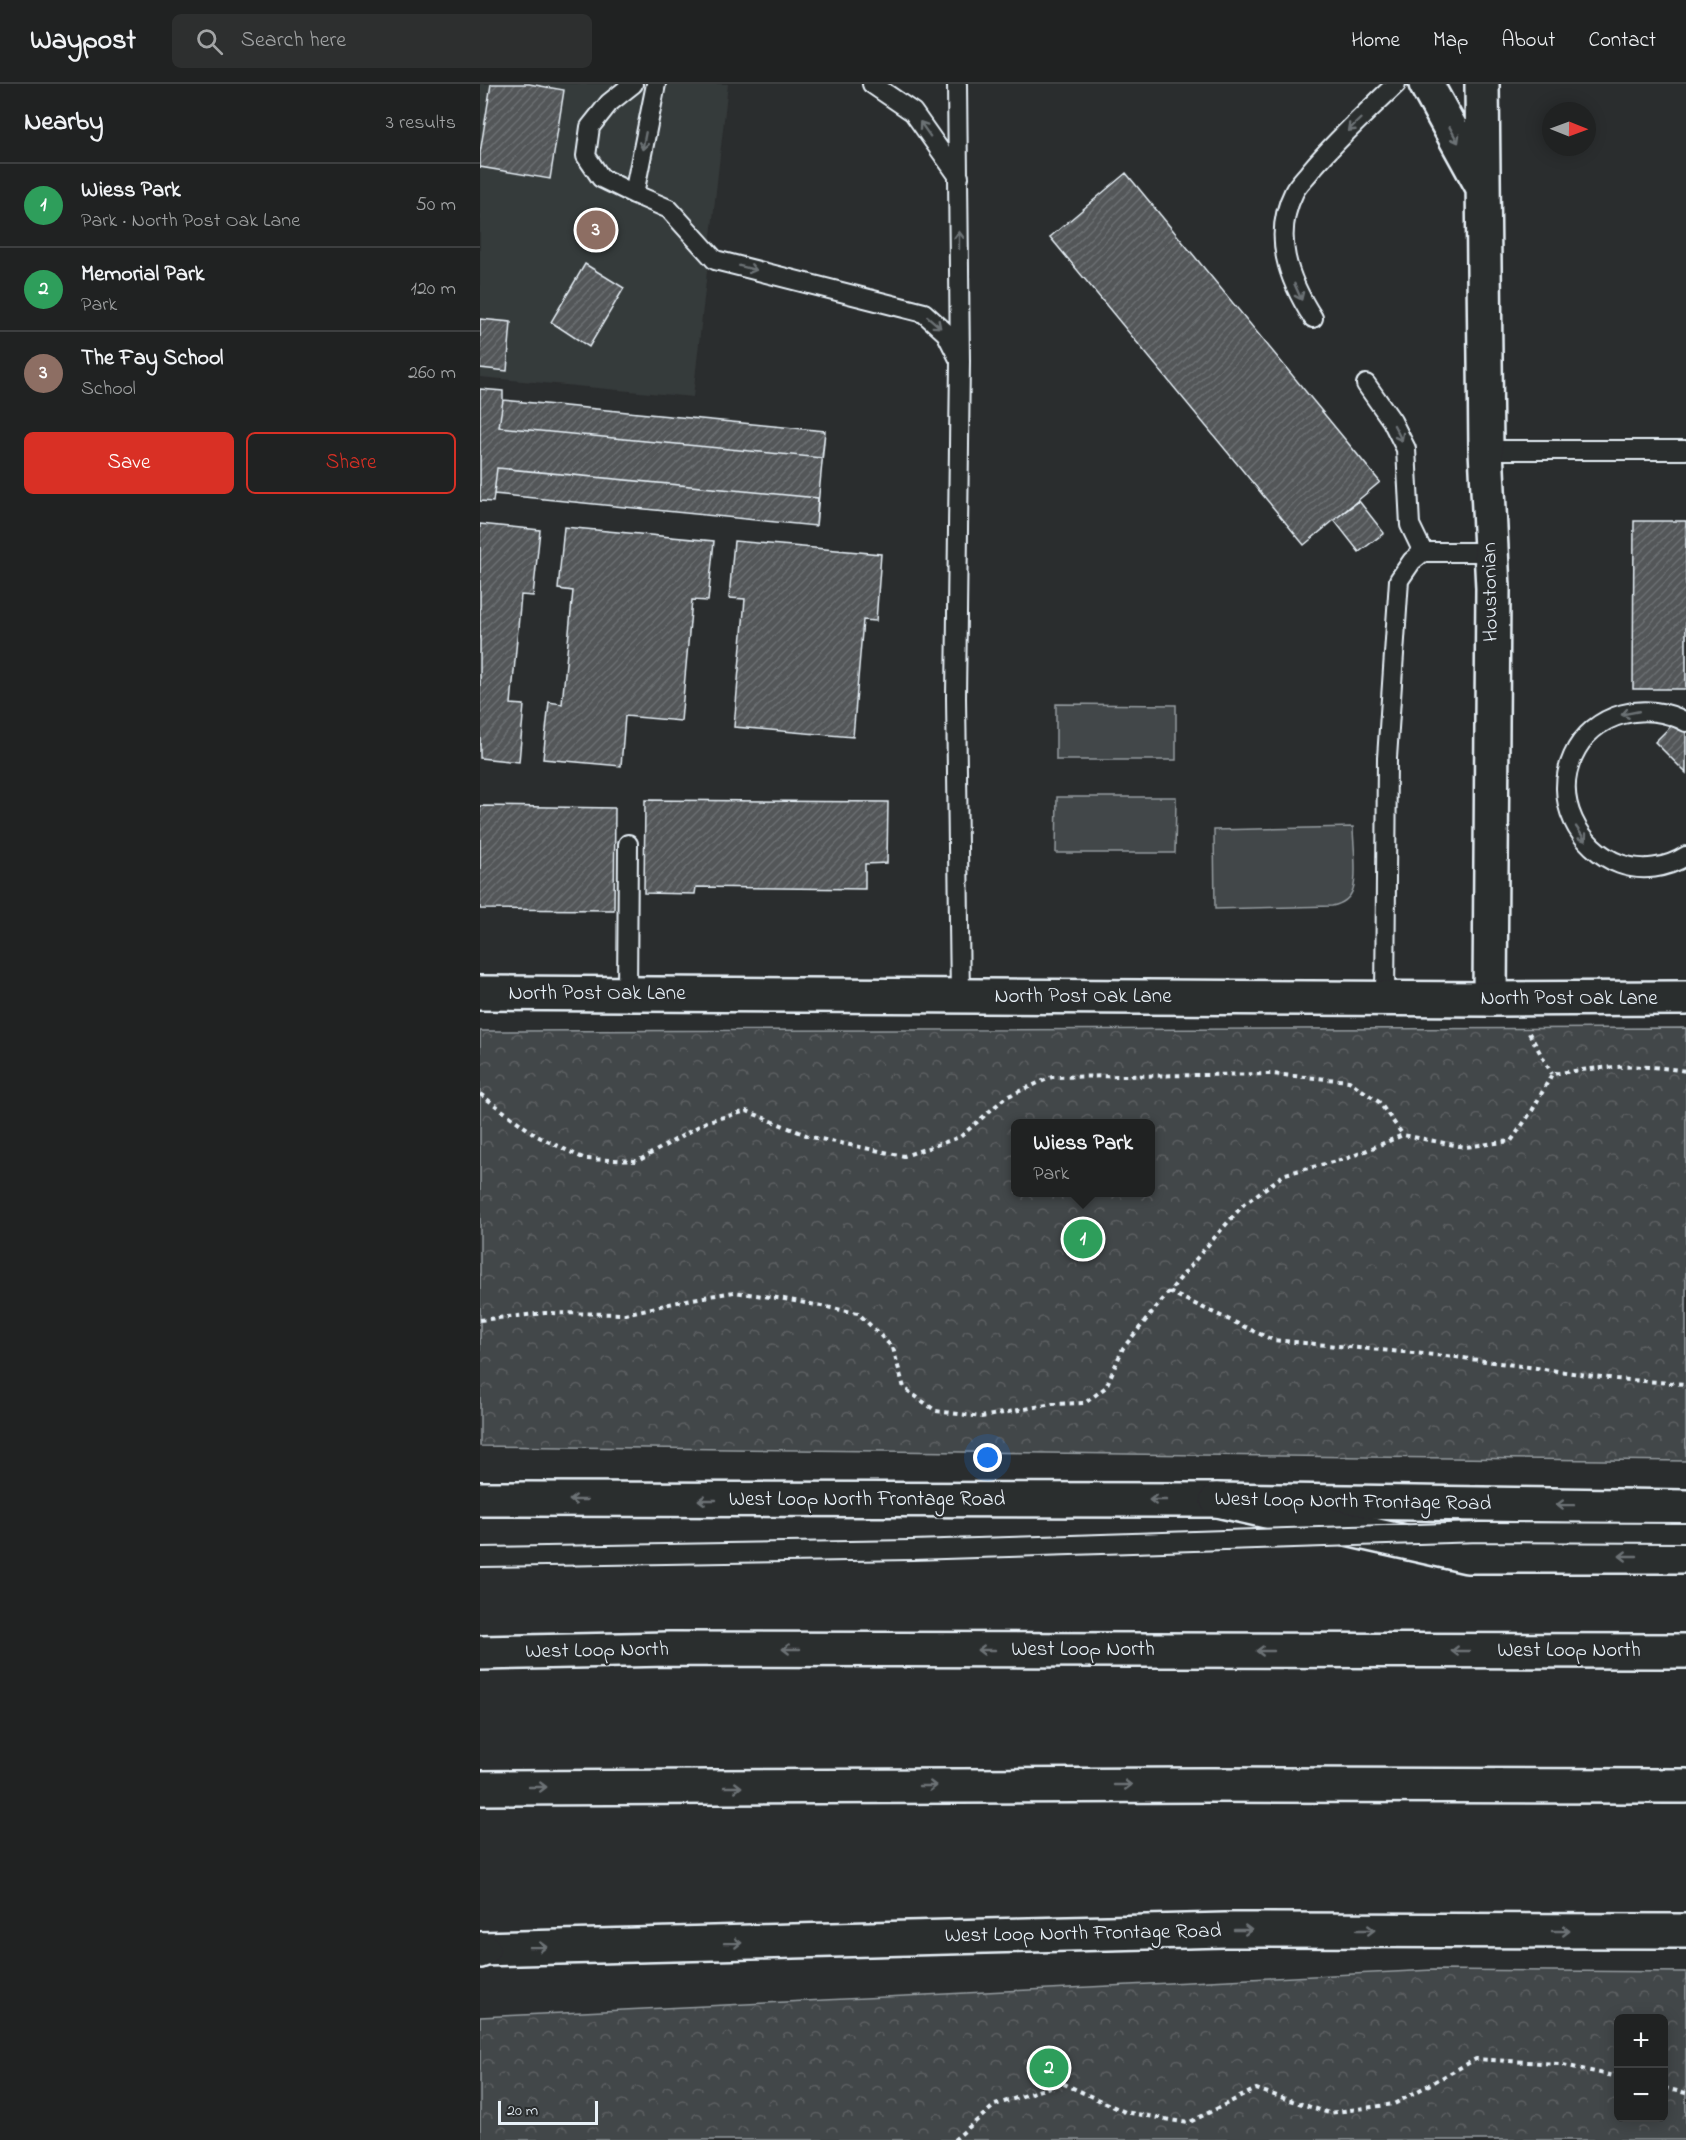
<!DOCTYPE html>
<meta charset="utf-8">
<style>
body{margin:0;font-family:"Indie Flower",sans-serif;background:#2d2f2f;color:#f1f3f6}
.controls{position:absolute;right:18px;bottom:18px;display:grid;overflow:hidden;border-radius:9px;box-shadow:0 3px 15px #0003}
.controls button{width:54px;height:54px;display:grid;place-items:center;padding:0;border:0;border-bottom:2px solid #3d3f40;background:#202222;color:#f1f3f6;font:30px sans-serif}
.compass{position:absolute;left:1062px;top:18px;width:54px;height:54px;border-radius:50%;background:#202222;box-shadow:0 3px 15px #0003;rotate:91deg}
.scale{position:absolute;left:18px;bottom:15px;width:100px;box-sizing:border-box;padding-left:6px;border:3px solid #e8f1f8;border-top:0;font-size:16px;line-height:21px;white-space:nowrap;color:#e8f1f8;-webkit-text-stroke:4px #2a2d2e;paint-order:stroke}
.you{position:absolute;left:508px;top:1374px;width:21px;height:21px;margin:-15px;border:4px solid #fff;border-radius:50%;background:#1a73e8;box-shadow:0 0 0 9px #1a73e833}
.badge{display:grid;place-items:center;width:39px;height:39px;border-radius:50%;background:#d93025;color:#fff;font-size:20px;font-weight:700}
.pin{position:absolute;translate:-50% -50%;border:3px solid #fff;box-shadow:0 2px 6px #0006}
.popup{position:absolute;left:531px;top:1035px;width:144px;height:78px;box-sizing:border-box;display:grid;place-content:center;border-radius:9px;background:#202222;filter:drop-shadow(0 2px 4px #0005);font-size:20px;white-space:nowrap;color:#a2a4a5}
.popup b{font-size:22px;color:#f1f3f6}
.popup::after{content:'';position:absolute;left:50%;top:100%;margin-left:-12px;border:12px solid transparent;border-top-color:#202222}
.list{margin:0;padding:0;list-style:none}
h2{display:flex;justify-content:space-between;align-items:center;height:78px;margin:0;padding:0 24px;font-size:26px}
h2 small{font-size:20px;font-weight:400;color:#a2a4a5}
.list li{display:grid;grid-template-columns:39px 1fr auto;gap:18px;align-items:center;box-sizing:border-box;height:84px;padding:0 24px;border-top:2px solid #3d3f40}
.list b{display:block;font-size:22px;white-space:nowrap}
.list p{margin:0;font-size:20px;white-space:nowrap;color:#a2a4a5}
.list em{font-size:20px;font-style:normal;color:#a2a4a5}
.actions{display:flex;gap:12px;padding:18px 24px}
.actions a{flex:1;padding:14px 0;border:2px solid #d93025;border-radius:9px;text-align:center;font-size:21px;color:#d93025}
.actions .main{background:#d93025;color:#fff}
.icon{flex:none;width:33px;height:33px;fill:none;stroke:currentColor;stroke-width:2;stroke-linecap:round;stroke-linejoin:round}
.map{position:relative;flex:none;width:1206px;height:2056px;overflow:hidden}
header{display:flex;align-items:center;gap:36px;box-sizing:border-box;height:84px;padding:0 30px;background:#202222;border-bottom:2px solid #3d3f40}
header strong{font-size:28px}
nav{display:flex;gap:33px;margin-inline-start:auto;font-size:21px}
.search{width:420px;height:54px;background:#2d2f2f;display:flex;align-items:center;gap:15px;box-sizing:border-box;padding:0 21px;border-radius:9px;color:#a2a4a5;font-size:22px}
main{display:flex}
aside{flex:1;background:#202222}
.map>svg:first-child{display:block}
.built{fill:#363a3b}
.forest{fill:url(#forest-crowns);stroke:#959ca0;stroke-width:1.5;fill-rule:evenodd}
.pitch{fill:#424648;stroke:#959ca0;stroke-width:1.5}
.building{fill:url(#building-hatch);stroke:#e8f1f8;stroke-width:1.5}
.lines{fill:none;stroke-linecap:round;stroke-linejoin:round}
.lane-casing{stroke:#e8f1f8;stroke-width:22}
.street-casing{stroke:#e8f1f8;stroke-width:38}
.secondary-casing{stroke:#e8f1f8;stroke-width:38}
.primary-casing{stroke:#e8f1f8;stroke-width:38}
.highway-casing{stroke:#e8f1f8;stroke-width:38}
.path{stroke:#e8f1f8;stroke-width:4;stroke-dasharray:4.5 4.5;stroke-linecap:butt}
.lane{stroke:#2a2d2e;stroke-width:18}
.street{stroke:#2a2d2e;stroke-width:33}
.secondary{stroke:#2a2d2e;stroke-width:33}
.primary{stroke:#2a2d2e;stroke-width:33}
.highway{stroke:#2a2d2e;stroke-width:33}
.lane-bridge-casing{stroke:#e8f1f8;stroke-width:22;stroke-linecap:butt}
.lane-bridge{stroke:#2a2d2e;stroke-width:18}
.oneway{stroke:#6c7275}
.labels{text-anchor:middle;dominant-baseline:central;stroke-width:4.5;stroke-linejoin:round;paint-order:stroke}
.street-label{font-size:21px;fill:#e8f1f8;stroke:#2a2d2e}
</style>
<header>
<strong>Waypost</strong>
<div class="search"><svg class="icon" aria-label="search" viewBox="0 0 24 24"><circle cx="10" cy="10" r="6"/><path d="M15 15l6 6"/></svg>Search here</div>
<nav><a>Home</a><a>Map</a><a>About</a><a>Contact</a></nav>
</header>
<main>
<aside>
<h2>Nearby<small>3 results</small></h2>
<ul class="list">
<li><span class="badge" style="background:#2e9e5b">1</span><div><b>Wiess Park</b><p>Park · North Post Oak Lane</p></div><em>50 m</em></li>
<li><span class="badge" style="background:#2e9e5b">2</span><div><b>Memorial Park</b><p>Park</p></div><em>120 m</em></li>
<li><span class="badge" style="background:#8d6e63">3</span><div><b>The Fay School</b><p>School</p></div><em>260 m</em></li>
</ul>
<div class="actions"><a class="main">Save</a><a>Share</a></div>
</aside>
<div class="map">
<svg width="1206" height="2056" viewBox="0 0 1206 2056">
<defs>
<pattern id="forest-crowns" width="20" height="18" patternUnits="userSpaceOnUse" patternTransform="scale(1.5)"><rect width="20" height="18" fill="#424648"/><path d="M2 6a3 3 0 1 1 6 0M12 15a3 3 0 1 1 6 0" fill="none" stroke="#5d6163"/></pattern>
<pattern id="building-hatch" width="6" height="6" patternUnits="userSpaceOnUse" patternTransform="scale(1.5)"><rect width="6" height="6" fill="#535759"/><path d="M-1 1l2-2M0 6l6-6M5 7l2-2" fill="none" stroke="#6c7072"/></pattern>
</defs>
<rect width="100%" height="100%" fill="#2a2d2e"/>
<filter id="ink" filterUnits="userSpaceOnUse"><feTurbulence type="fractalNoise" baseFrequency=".0167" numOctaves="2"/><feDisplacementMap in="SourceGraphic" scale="12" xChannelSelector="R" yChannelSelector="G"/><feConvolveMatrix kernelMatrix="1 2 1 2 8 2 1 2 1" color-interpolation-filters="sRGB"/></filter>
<g filter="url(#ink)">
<path class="built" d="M0,0H248L213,313L0,293Z"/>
<path class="forest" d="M1206,944V1377L0,1362V947ZM536,1040H670V1108H536Z
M953,1886L1206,1888V2056H0V1933ZM1184,1934V2034H1138V1934Z"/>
<path class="pitch" d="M576,620L696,621V676H576Z
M577,713H696L695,769H576Z
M873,743C873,758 878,792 873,805C870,815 862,820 852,822L735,825L734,746Z"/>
<path class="building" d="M11,0H49L84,6L70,95L0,83V69Z
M646,89L900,398L824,461L570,153Z
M105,180L144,204L109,263L71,238Z
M0,235L31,238L27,287L0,284Z
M0,305L23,307V316L345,347L336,442L14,410L13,418L0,417Z
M23,316L345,347L342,374L19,343Z
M17,384L338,414L336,442L14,410Z
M879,417L904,449L879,468L854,436Z
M1154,437H1206V605H1153Z
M0,440L60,446L53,512L41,511L31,620L44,621L39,678L0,674Z
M84,443L234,457L228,517L212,516L201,637L145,632L141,682L63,675L69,618L82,620L93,507L78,505Z
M254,457L401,470L396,537L383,536L373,653L254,643L265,515L249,514Z
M1206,627V689L1175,658Z
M165,716L408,718L407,779L385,780V805L216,803L215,810L164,809Z
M0,722L135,724L134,826L0,825Z"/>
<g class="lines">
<g class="lane-casing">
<path id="lane" d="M153,0L129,19L110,43L106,72L121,94L154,110
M176,0L154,110L189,125L235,176L444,229L466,249L478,273
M392,0L433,28L479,93
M477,0L480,277L476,614L480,912
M833,234C808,195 792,152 814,108C818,100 826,93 831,86C857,55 887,28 916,0
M886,300L912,337L926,365L930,441L943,468
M1006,366H1206
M1206,638C1167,616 1113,628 1093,672C1073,715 1098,764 1140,780C1162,788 1187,784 1206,772
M147,910L148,760
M905,915L907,674L919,496L932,477L943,468H1011"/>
</g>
<g class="street-casing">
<path id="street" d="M946,0L1001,100
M1002,0L1006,366L1013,504L1010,915"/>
</g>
<g class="secondary-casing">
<path id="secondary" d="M0,909L1010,915L1206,914
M0,1415L737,1416L1206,1423
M0,1865L745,1846L1206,1847"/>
</g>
<g class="primary-casing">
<path id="primary" d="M0,1867L3,1865"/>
</g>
<g class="highway-casing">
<path id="highway" d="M737,1416L987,1472H1206
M0,1569L189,1565L1206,1567
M0,1704L727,1701L1206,1702"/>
</g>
<path class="path" d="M1049,949L1072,990
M0,1010L57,1052L105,1075L158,1077L228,1037L267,1027L331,1053L424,1072L480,1053L526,1013L572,993L792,990L869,997L899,1018L923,1051
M689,1208L793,1256L976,1273L1136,1295L1206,1300
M0,1236L65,1229L145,1230L207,1216L254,1208L304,1215L378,1229L413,1264L424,1304L456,1327L501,1333L572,1320L605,1319L626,1303L643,1264L721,1169L764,1120L805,1090L868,1074L923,1051L985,1063L1031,1057L1052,1027L1072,990C1122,983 1156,979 1206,987
M1184,2004L1206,2009
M474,2056L515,2021L582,1999L645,2028L708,2039L776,2005L849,2029L914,2020L996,1975L1079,1980L1138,1993"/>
<use href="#lane" class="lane"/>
<use href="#street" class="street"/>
<use href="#secondary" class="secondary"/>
<use href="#primary" class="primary"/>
<use href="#highway" class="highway"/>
<g class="lane-bridge-casing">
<path id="lane-bridge" d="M0,1473L432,1466L1000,1448L1206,1449"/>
</g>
<use href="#lane-bridge" class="lane-bridge"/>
</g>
<defs><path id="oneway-shaft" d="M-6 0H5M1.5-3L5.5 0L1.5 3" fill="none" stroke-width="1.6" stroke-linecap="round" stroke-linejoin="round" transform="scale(1.5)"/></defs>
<g class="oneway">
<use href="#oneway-shaft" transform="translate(874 41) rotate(136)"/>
<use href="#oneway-shaft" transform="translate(445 45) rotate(-125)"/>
<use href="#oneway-shaft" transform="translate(974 51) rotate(61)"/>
<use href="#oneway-shaft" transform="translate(164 57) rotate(101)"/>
<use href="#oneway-shaft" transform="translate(479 156) rotate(-90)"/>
<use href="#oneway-shaft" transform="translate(268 184) rotate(14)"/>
<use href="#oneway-shaft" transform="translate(818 208) rotate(66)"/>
<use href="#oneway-shaft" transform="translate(454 238) rotate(41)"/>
<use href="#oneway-shaft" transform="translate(918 349) rotate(63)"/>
<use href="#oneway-shaft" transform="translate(1150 629) rotate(169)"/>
<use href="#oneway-shaft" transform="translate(1101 750) rotate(56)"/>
<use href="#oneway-shaft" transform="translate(98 1416) rotate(-180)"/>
<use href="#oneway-shaft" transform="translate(227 1416) rotate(180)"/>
<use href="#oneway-shaft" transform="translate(678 1416) rotate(-180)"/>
<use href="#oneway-shaft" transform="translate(1085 1421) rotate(-179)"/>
<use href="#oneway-shaft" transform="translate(1148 1472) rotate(180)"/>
<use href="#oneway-shaft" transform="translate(311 1565) rotate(-180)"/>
<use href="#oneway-shaft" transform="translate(506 1566) rotate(-180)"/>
<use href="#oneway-shaft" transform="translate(785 1567) rotate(-180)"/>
<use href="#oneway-shaft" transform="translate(980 1567) rotate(180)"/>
<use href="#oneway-shaft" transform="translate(643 1701)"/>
<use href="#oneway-shaft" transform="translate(448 1702)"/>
<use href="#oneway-shaft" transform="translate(58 1703)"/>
<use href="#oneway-shaft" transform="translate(253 1703)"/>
<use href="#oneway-shaft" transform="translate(763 1846)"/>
<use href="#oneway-shaft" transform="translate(886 1846)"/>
<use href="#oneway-shaft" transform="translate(1081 1847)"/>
<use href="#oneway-shaft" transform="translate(253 1859) rotate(-1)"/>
<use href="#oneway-shaft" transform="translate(58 1863) rotate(-1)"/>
</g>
</g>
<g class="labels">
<g class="street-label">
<text transform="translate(1011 508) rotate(-91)">Houstonian</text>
<text x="117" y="910">North Post Oak Lane</text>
<text x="603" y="913">North Post Oak Lane</text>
<text x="1089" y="915">North Post Oak Lane</text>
<text x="387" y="1416">West Loop North Frontage Road</text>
<text transform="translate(873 1418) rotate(1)">West Loop North Frontage Road</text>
<text x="603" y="1566">West Loop North</text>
<text transform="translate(117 1567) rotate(-1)">West Loop North</text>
<text x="1089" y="1567">West Loop North</text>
<text transform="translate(603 1850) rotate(-1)">West Loop North Frontage Road</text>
</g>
</g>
</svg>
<div class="controls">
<button>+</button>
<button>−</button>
</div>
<svg class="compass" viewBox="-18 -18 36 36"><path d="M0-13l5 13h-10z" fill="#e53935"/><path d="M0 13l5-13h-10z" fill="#a2a4a5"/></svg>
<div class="scale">20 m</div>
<div class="you"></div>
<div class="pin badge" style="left:603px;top:1155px;background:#2e9e5b">1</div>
<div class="popup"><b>Wiess Park</b>Park</div>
<div class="pin badge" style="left:569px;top:1984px;background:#2e9e5b">2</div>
<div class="pin badge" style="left:116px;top:146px;background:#8d6e63">3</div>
</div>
</main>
